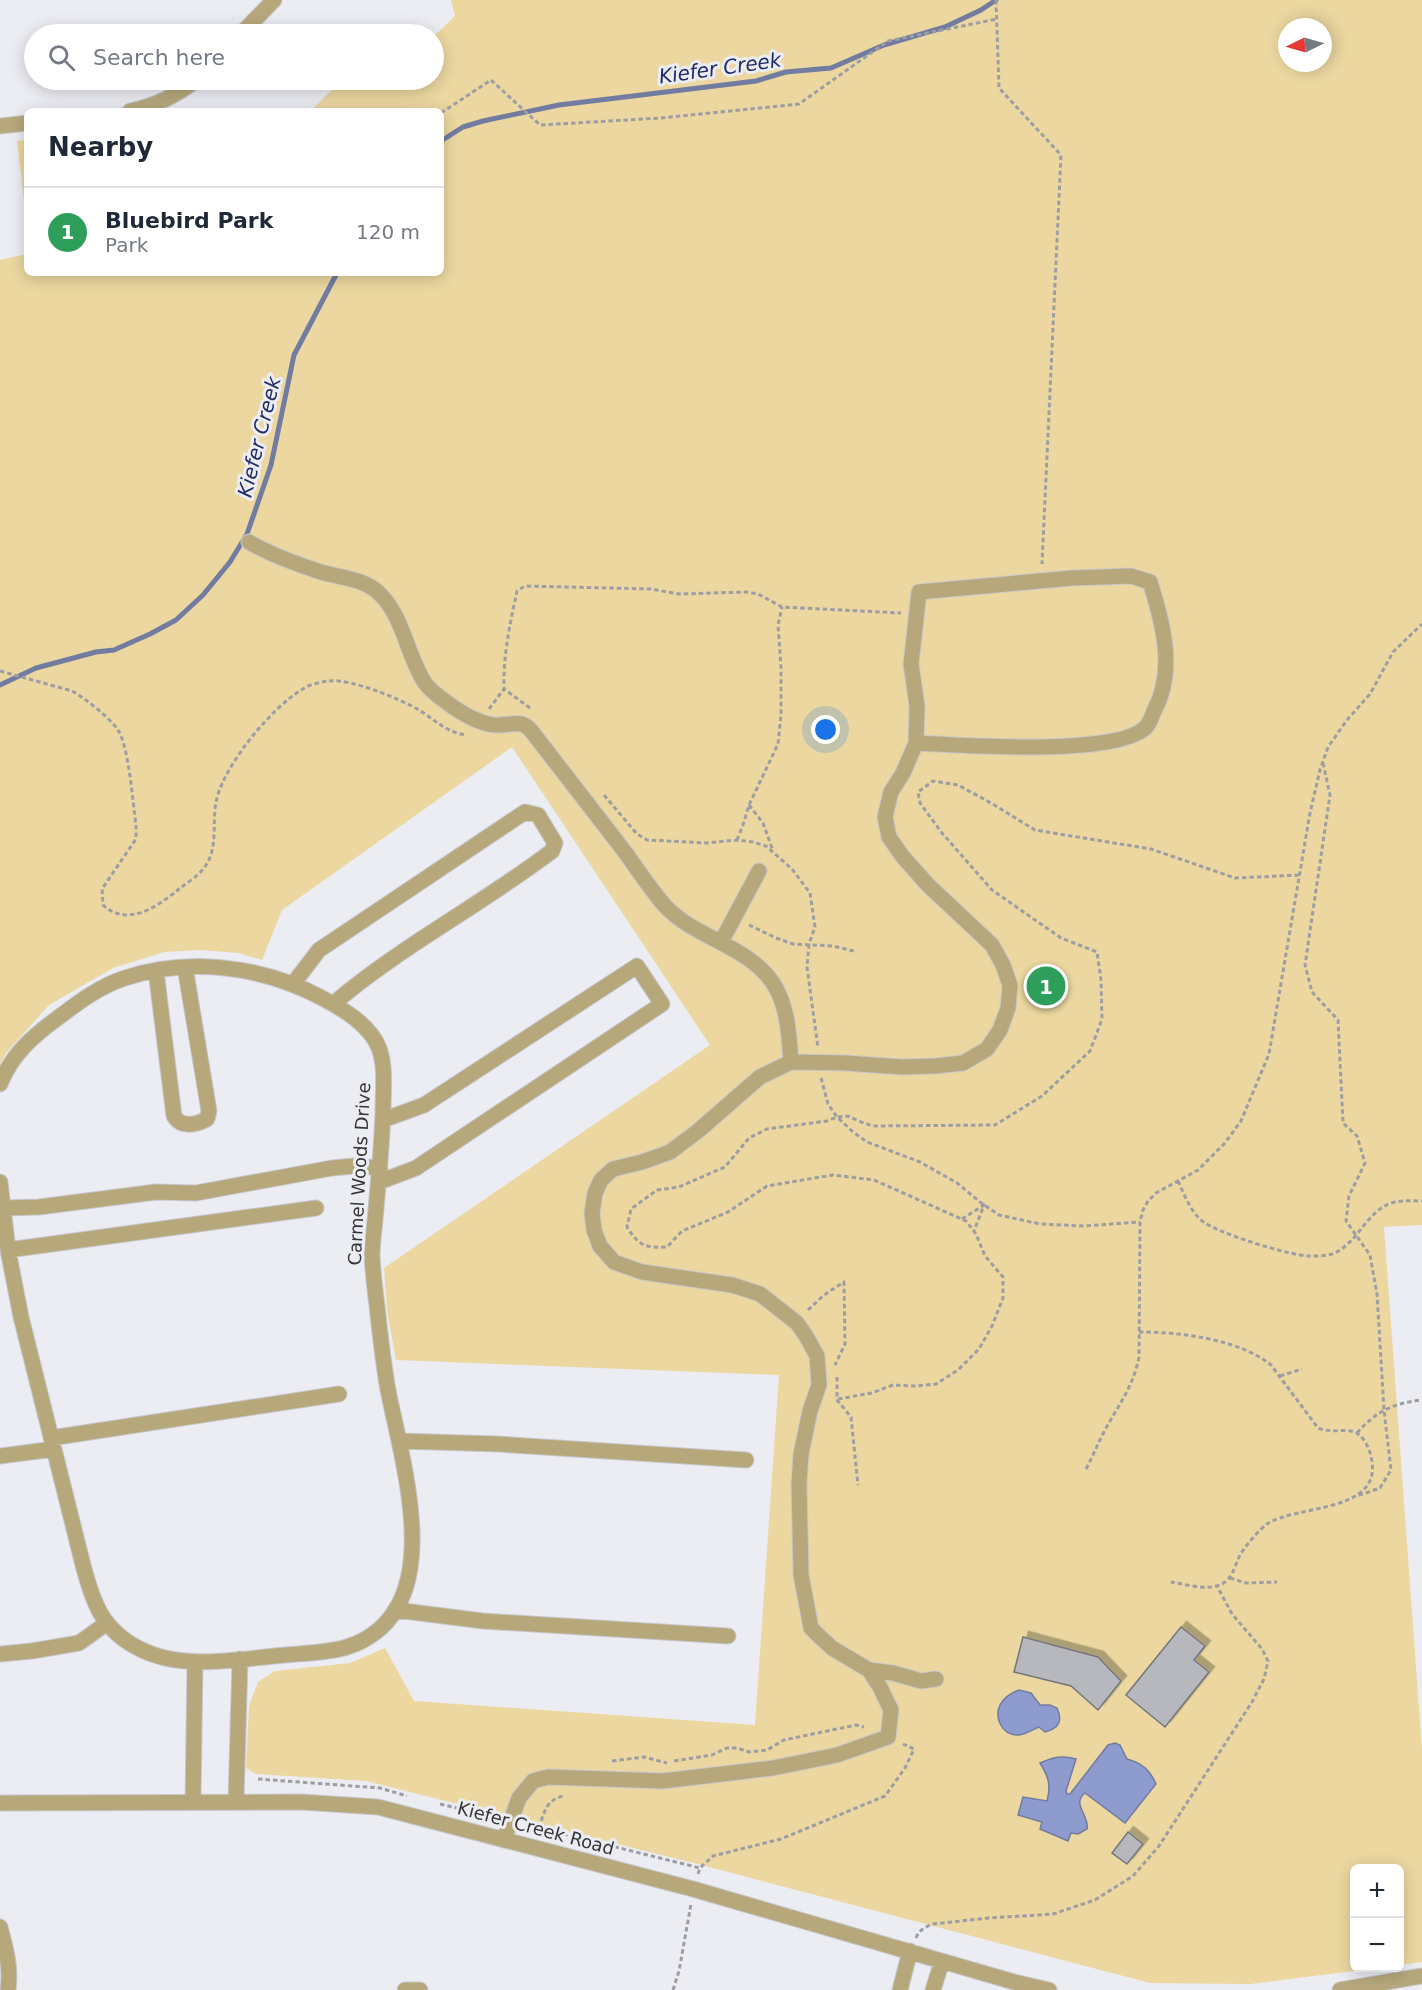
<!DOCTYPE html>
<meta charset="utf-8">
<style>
body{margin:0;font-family:"DejaVu Sans",sans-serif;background:#f2f2f3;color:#1f2937}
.controls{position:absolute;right:18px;bottom:18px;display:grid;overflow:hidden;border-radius:9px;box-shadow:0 3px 15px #0003}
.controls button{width:54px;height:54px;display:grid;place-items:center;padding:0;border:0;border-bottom:2px solid #e0e1e3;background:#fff;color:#1f2937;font:30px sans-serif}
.compass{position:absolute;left:1278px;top:18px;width:54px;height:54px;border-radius:50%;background:#fff;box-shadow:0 3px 15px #0003;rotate:265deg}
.you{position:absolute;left:826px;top:730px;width:21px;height:21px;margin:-15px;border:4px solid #fff;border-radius:50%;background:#1a73e8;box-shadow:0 0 0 9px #1a73e833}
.badge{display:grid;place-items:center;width:39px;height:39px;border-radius:50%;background:#796836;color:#fff;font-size:20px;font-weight:700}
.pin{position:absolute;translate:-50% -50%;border:3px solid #fff;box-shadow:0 2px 6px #0006}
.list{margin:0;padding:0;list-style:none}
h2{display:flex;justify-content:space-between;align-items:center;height:78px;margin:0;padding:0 24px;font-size:26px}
h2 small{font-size:20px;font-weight:400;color:#747a83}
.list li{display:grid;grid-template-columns:39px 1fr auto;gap:18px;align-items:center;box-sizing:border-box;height:90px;padding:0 24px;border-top:2px solid #e0e1e3}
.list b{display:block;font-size:22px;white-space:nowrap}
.list p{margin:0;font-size:20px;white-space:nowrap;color:#747a83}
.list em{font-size:20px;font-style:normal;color:#747a83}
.icon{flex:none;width:33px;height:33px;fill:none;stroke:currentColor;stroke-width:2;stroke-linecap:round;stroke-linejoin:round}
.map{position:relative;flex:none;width:1422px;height:1990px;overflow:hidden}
.search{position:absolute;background:#fff;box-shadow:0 3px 15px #0003;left:24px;top:24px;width:420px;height:66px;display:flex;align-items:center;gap:15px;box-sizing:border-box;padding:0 21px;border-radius:33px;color:#747a83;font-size:22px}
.panel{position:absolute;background:#fff;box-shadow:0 3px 15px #0003;left:24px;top:108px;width:420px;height:168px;border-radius:9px}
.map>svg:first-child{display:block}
.green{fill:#ebd79f;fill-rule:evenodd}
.water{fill:#8d9bce;stroke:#727ca1;stroke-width:1.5}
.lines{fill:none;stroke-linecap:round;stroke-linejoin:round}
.stream{stroke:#727ca1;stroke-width:5}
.building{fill:#b6b8bd;stroke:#75767b;stroke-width:1.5;filter:url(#shadow)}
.minor-casing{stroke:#c7c8cd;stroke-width:17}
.path{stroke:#9d9ea3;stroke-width:3;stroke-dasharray:4.5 3;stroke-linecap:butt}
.minor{stroke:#b7a87c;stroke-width:15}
.labels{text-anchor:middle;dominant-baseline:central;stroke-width:6;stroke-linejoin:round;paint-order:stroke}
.street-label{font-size:18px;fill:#343537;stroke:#ecedf3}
.water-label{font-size:20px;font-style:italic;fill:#212b68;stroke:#ecedf3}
</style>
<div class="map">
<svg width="1422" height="1990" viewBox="0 0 1422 1990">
<defs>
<filter id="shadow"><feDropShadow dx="5.5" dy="-5.5" stdDeviation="0" flood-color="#0004"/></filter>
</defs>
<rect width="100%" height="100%" fill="#ecedf3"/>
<path class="green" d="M451,0H1422V1225L1384,1227L1422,1750V1962L1400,1965V1868H1354V1968H1377L1251,1984L1150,1983L713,1868L366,1781L256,1774L246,1768L249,1706L258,1682L275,1671L350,1663L385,1648L414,1701L755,1725L779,1375L396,1360L387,1310L384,1268L710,1045L512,747L282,910L262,960L239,953L200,950L164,952L113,968L49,1005L6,1053L0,1064V260L27,254V273H130L134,277L138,273H441V111H310L343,80H434V36L455,16ZM1287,27H1323V63H1287Z
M27,140V227L17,141Z"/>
<path class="water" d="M1019,1690L1031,1693L1040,1705H1050L1057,1708C1063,1721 1059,1728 1045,1732L1039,1727C1032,1730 1023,1736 1016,1735C1002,1734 994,1718 1000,1705C1004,1697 1011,1693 1019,1690Z
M1115,1743L1120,1745L1127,1759C1142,1763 1150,1770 1156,1784L1125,1823L1085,1793C1071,1804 1090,1816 1087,1829L1078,1834L1071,1833L1068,1841L1040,1829L1042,1822L1018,1815L1023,1797L1047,1801C1051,1786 1049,1777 1040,1763C1053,1757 1062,1755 1076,1759L1066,1791L1067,1794H1070L1108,1745Z"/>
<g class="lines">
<path class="stream" d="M441,141L463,127L483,121L559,105L756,81L786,72L831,68L884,45L945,27L981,10L996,0
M0,685L36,668L96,652L114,650L150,634L176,620L203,595L230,562L247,534L271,465L294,355L337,273"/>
</g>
<path class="building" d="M1181,1627L1205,1646L1194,1660L1209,1672L1165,1727L1126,1695Z
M1023,1637L1098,1657L1121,1681L1098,1710L1071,1686L1014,1672Z
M1128,1832L1143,1844L1127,1864L1112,1853Z"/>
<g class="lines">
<g class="minor-casing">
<path id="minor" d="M241,34L274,0
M130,111C155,106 176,96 196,80
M0,126L27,123
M249,542C271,555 296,564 321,572C341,578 364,578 380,594C404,618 407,656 425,683C432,693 444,700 453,707C465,715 480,724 495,725C503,726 515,722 522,724C526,725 531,730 533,733C564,773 594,812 625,852C638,870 651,890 666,907C697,939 747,945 773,983C788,1006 789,1035 791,1062
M721,942L759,871
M156,971L174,1116C181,1128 196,1125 207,1119L209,1111L185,967
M293,984L319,950L525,812L538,815L555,843L552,851C481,905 401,946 333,1004
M0,1084C12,1054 33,1036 59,1017C79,1002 100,986 125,978C190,957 262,966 322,998C343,1009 370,1025 379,1048C386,1067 383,1090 383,1111C382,1143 379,1176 376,1209C375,1225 372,1241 372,1257C373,1274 375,1290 377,1306C380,1334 383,1362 388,1390C400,1451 431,1553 396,1609C386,1627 367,1641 347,1647C328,1653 305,1653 285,1655C238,1659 183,1671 140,1649C102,1630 93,1603 83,1565L21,1317L8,1250L0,1182
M379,1182L416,1168L662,1004L637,966L424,1105L383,1120
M3,1208L39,1207L156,1192L196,1193L332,1168L354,1166L380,1168
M8,1250L316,1208
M51,1438L339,1394
M399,1441L498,1444L746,1460
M0,1456L54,1449
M396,1610L483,1621L728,1636
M0,1654L32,1651L79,1643L107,1623
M869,1670L893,1673L921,1681L936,1679
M193,1801L195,1662
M236,1801L240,1659
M0,1803L301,1802L378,1807L693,1889L1014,1982L1049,1990
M504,1840L519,1798L533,1781L548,1777L663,1781L773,1768L837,1755L888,1737L891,1710L880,1687L869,1670L832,1648L819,1636L811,1628L809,1617L801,1575L799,1484L801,1454L810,1411L819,1385L817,1356L806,1336L797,1323L760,1294L732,1285L642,1272L614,1262L600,1246L594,1230L592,1213L595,1193L601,1180L613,1169L642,1162L670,1152L698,1131L760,1077L791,1062L845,1063L902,1067L935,1066L963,1063L987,1049L1000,1030L1008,1008L1010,985L1003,965L992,945L928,885L903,857L889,837L885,817L891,792L903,773L916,743C959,745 1117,757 1146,727C1150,723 1152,716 1154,711C1176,671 1163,623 1150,582L1131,576L1072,578L919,592L911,664L917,706L916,743
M0,1927C6,1950 11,1966 8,1990
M405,1990H420
M900,1990L910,1951
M933,1990L942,1961
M1340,1990L1422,1976"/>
</g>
<path class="path" d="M996,0L999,88L1061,155L1042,564
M441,113L491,80L540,125L661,118L799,104L888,41L997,19
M0,671L72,691C84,697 111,719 118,730C129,747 133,804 136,826V839L102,889L103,905C128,928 158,906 179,889C188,882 200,875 206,865C219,846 211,819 217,798C226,763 272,707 303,689C310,684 321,682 329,681C349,678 401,699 419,710C435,720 447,733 467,735
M530,708L504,689C503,656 510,623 517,591L525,586L651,589L679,594L746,592L758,594L782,607L901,613
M489,709L504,689
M1323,763L1330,795L1305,965L1312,992L1338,1020L1343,1123L1357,1136L1365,1163L1349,1196L1346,1221L1370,1255L1377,1294L1384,1410L1391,1470L1380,1488L1357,1496
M604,795L637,834L647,840L707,843L737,840L753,842L766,846L792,869L810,893L815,927L809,944L807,967L818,1048
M749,805L763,823L773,851
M737,840L743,825L749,805L778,744L781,715V667L778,625L782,607
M749,925L776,938L793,944L833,946L854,951
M821,1078L828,1104L837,1117L853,1132L867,1142L920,1162L957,1183L980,1202L999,1215L1040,1224L1083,1226L1140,1222
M1178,1181C1184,1194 1190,1210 1201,1220C1213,1232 1291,1256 1309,1256C1316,1256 1326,1256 1332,1254C1359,1244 1366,1209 1395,1202C1403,1200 1413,1201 1422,1201
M962,1219L984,1205L974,1231
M808,1310L824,1295L844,1282L845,1344L835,1365
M1139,1332C1180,1332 1239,1339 1271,1365L1318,1428C1332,1434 1349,1427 1358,1434C1366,1440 1371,1452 1372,1462C1380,1513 1295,1505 1267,1524C1257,1532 1247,1544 1240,1555C1234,1567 1232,1583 1216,1586C1202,1590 1185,1584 1171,1582
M1280,1376L1302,1369
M837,1377V1400L851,1417L858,1485
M838,1399L872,1393L893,1385L915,1386L936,1384L958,1370L979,1349L992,1326L1003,1298V1277L985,1256L976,1234L966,1221L874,1180L833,1175L767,1186L728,1212L682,1231L667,1247C645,1248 639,1246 627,1227L631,1209L657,1190L679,1187L725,1167L749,1138L767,1129L827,1121L837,1117L848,1116L861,1122L873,1126L995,1125L1042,1096L1090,1051L1102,1019L1101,980L1097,952L1061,938L992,890L942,833L920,803L918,792L933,781L958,785L991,803L1035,830L1151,849L1235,878L1300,875
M1357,1433C1376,1411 1394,1403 1422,1400
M1086,1469C1093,1456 1098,1443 1105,1430C1118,1406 1134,1385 1139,1357L1140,1222L1143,1210L1148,1201L1156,1193L1198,1170L1225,1143L1241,1121L1269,1054L1310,813L1320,770L1328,747L1347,720L1370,694L1393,652L1422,624
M1230,1578L1246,1583L1277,1582
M612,1761L644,1757L667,1763
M674,1761L712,1755L727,1748H737L749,1752L767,1750L784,1740L856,1725L864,1727
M258,1779L380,1788L407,1796
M440,1804L495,1817
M527,1825L700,1868
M539,1828C544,1812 547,1798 565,1796
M698,1874L700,1868L713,1856L781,1839L885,1796L905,1768L914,1749L903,1744
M916,1938C919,1930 925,1927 933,1924L989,1918L1053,1914L1095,1900L1133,1876L1159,1846L1252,1702L1264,1679L1268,1661L1262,1649L1232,1614L1217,1586
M673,1990L679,1971L691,1904"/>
<use href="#minor" class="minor"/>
</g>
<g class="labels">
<g class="street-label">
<text transform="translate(359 1174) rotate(-87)">Carmel Woods Drive</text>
<text transform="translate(536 1828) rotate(15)">Kiefer Creek Road</text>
</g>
<g class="water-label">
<text transform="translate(720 68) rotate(-8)">Kiefer Creek</text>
<text transform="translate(259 437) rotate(-76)">Kiefer Creek</text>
</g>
</g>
</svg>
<div class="controls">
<button>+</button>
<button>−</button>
</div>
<svg class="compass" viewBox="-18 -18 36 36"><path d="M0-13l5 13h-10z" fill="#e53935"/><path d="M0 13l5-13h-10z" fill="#747a83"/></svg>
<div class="you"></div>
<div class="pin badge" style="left:1046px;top:986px;background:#2e9e5b">1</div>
<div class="search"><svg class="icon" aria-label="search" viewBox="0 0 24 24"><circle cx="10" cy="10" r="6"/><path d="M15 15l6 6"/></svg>Search here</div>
<section class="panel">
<h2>Nearby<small></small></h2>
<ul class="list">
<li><span class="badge" style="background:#2e9e5b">1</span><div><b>Bluebird Park</b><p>Park</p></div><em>120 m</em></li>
</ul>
</section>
</div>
